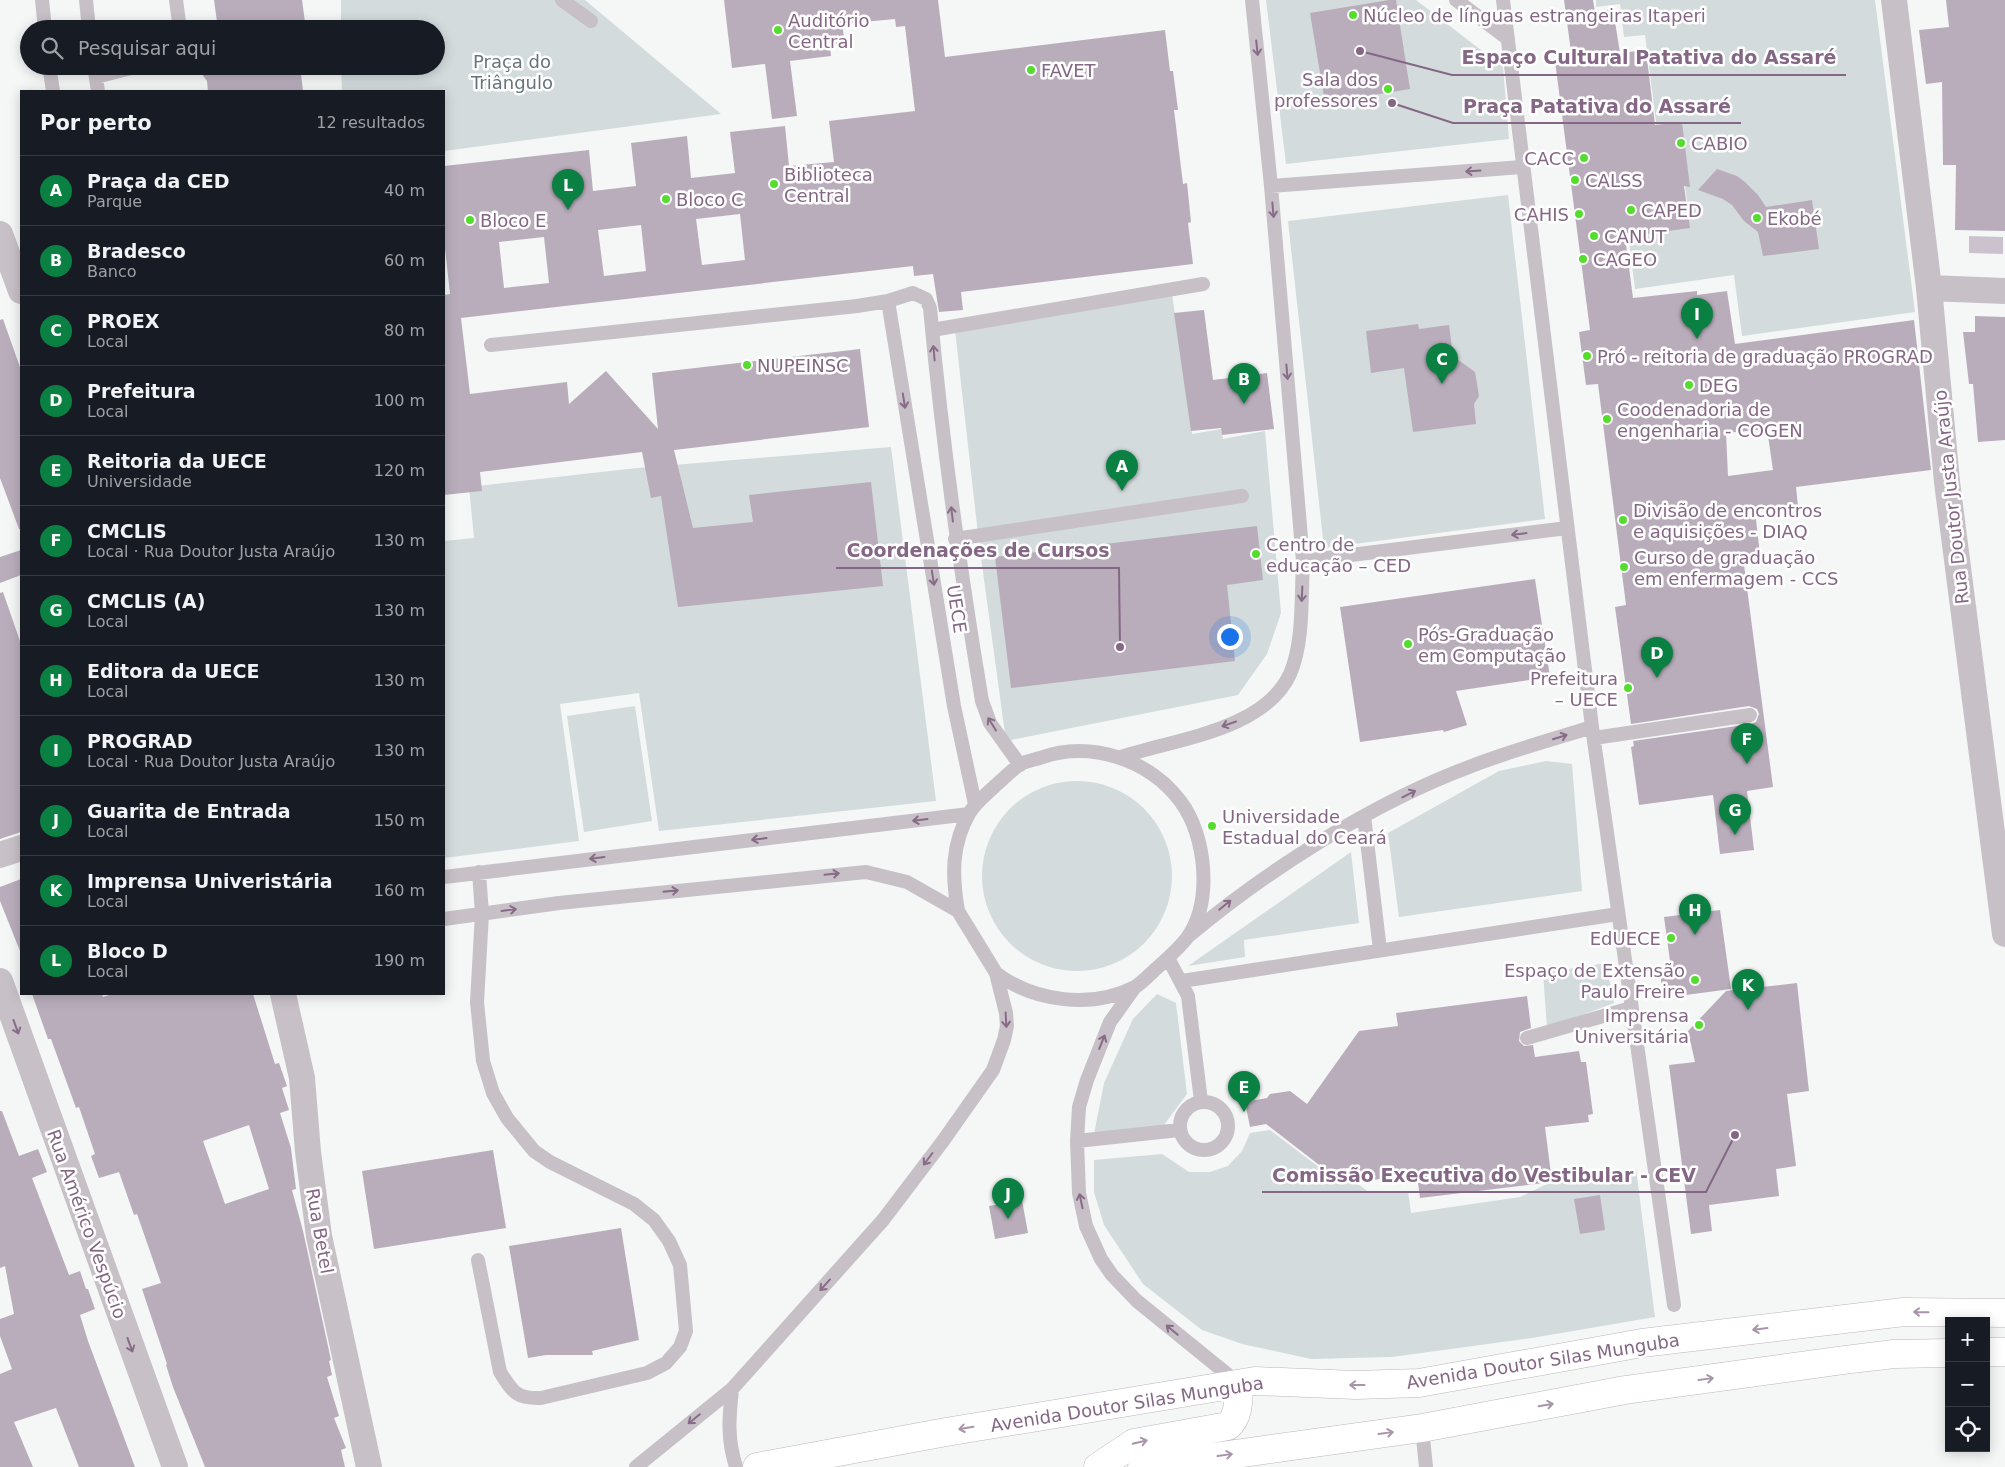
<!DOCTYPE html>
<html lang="pt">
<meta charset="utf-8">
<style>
body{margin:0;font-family:"DejaVu Sans",sans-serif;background:#242831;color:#f1f3f6}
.controls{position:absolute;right:15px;bottom:15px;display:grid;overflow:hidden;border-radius:0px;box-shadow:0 2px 12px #0003}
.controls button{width:45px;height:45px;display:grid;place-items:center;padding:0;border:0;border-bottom:1px solid #363941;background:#171b24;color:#f1f3f6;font:25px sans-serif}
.you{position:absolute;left:1229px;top:636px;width:18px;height:18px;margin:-12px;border:4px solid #fff;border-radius:50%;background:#1a73e8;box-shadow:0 0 0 8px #1a73e833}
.badge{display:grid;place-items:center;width:32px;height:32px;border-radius:50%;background:#0b8043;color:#fff;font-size:16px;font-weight:700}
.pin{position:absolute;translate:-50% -41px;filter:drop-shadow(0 1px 2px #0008)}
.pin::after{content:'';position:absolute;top:26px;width:18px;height:15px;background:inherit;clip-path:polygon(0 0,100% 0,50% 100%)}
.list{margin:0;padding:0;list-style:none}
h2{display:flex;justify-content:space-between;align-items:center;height:65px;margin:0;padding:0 20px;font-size:21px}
h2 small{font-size:16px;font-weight:400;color:#9ea1a6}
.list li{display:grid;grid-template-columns:32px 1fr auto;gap:15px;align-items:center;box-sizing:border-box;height:70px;padding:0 20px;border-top:1px solid #363941}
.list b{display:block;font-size:19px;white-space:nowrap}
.list p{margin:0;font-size:16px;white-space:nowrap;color:#9ea1a6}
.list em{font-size:16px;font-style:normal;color:#9ea1a6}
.icon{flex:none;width:28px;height:28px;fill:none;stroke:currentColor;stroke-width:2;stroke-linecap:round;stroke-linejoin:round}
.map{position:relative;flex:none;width:2005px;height:1467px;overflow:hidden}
.search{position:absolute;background:#171b24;box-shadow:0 2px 12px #0003;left:20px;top:20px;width:425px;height:55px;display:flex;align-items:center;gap:12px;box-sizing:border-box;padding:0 18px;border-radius:28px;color:#9ea1a6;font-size:19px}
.panel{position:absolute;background:#171b24;box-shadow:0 2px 12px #0003;left:20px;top:90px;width:425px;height:905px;border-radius:0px}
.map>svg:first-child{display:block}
.green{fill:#d3dbdc}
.water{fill:#ccc2ce}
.building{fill:#b9adbb;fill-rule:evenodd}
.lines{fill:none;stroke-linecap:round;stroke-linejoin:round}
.primary-casing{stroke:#bdb5bd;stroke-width:29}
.service{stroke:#c7c0c7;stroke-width:14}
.minor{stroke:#c7c0c7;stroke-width:26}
.primary{stroke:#fff;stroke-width:28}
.oneway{stroke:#876b87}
.oneway2{stroke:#a995a9}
.poi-dot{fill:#54dc2e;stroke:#fff;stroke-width:2}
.labels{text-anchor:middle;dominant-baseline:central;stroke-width:5;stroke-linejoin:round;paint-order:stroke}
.poi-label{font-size:18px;fill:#846784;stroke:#fff;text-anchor:start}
.park-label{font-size:18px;fill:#66747b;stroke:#fff}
.street-label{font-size:18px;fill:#846784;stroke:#fff}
.leader{fill:none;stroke:#846784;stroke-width:2}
.callout-dot{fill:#846784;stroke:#fff;stroke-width:2}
.callout-label{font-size:19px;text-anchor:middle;font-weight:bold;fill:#846784;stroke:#fff;stroke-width:5;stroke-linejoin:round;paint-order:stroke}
</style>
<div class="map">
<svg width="2005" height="1467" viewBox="0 0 2005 1467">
<rect width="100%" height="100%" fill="#f4f7f6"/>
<path class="green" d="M341,0H585L721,114L444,151V91H342L341,66H436V29H341Z
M1266,0H1416L1503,67L1509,139L1286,164Z
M1596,0H1875L1915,312L1742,336L1734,275L1635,289L1625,209L1687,201L1679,142L1659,145L1645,35L1624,37L1620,4L1596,7Z
M1508,195L1545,519L1324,548L1288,221Z
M1172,294L1192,434L1221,429L1223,439L1265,431L1281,613L1267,654L1238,695L1006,741L979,543L954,321Z
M891,447L936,801L659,831L639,693L560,704L579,841L444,858V541L474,538L469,487L637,468Z
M635,706L652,821L584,832L567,716Z
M1546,761L1572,764L1582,891L1399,917L1388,833L1499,771Z
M982 876a95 95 0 1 1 190 0a95 95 0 1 1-190 0Z
M1351,852L1359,923L1244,940L1245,957L1188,966Z
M1606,963L1614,1003L1547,1028L1543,973Z
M1157,994L1176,1003L1187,1094L1161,1129L1094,1134L1104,1083L1133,1019Z
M1270,1130L1320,1168L1334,1167L1338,1183L1354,1181L1370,1193L1408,1191L1411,1213L1520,1197L1553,1181L1636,1169L1655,1317L1532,1338L1392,1357L1311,1359L1242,1344L1202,1330L1143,1284L1104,1225L1094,1192V1160L1162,1154L1189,1172H1210L1228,1166L1242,1151L1250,1133Z"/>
<path class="water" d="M1969,236L2003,237V254L1969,253Z"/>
<path class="building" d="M214,0H302L306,29H218Z
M724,0H938L945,57L1165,30L1170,71H1173L1178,110H1174L1183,184L1187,183L1191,222L1188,223L1193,264L961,292L963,310L939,312L933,274L914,276L913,266L461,318L470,394L567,382L569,404L606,371L658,429L652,373L860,349L869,427L674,450L693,528L753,522L749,495L871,482L883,586L678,607L661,496L651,498L642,452L480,472L482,491L444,495V295L450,294L444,239V166L589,150L593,191L636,186L631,143L687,136L691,178L735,173L730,132L785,126L789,166L834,162L829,121L915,111L905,26L896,27L895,19L842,24L845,44L830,46L831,56L790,61L797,116L772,119L765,64L732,68ZM740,214L745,260L702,265L696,219ZM641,225L646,271L604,276L598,230ZM544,237L549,283L504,288L499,242Z
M1389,0H1396L1410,89L1325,103L1310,13Z
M1564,0H1593L1595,12L1613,9L1620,53L1646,50L1655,125L1682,122L1690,187L1684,186L1690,228L1625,237L1633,298L1697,291V295L1727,291L1735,344L1914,320L1931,470L1796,487L1798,506L1755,511L1761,563L1744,565L1773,787L1747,791L1754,850L1720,854L1713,795L1639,805L1631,747L1634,746L1633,741L1751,724L1756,722L1759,714L1757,709L1749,706L1631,724L1615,607L1626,605L1598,384L1586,385L1579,332L1590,330L1555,61L1572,59ZM1767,429L1773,470L1728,476L1726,433Z
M1946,0H2005V231L1955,230L1956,165H1943L1942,82L1926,84L1919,30L1949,27Z
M209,66H300L303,91H208L207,81L201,73Z
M1717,169L1737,176L1745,182L1758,195L1766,207L1812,200L1819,249L1763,256L1758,232L1744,221L1732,205L1723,199L1698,190Z
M1204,310L1213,380L1267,373L1274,429L1222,435L1221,428L1191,431L1174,313Z
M1975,316L2005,317V440L1978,442L1973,384H1969L1963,332H1975Z
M3,319L21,370V529H19L0,478V320Z
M1418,324L1419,329L1449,325L1453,356L1475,372L1479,396L1474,404L1476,424L1413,432L1404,368L1371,373L1366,331Z
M1257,526L1263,580L1227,585L1235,661L1011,688L995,557Z
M21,550V575L0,583V557Z
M1535,579L1550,677L1456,691L1467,725L1444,732L1443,730L1360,742L1340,607Z
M3,592L21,644V832L0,839V593Z
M21,879V951H20L0,901V887Z
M1720,910L1731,989L1663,998L1660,972L1669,971L1667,961H1670L1664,917Z
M1797,983L1809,1091L1787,1094L1796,1166L1776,1169L1779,1196L1709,1205L1712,1231L1691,1234L1669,1065L1695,1062L1688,1031L1726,991Z
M32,994H102L103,997L112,994H253L275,1064L279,1063L287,1086L282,1088L289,1110L280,1113L291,1148L296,1189L292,1190L303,1231L331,1360L329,1361L332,1375L327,1377L339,1416L334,1418L346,1448L341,1450L345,1467H205L173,1387L166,1365L167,1364L142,1289L161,1283L137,1214L134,1215L119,1172L99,1178L91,1156L95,1154L79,1107L76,1108L51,1039H48ZM249,1125L269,1189L225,1204L203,1141Z
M1527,996L1531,1028L1520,1032L1519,1041L1524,1046L1533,1045L1535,1057L1579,1051L1581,1062H1586L1593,1114L1588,1115L1589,1122L1545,1127L1552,1182L1420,1198L1417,1175L1372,1180L1355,1167L1327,1171L1266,1124L1250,1127L1245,1102L1267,1098L1270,1094L1290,1091L1307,1104L1359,1031L1398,1026L1396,1013Z
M0,1111H2L19,1156L38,1149L47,1172L32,1178L69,1275L80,1271L86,1289H88L95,1309L80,1315L88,1341L135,1467H79L56,1408L14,1422L33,1467H0V1374L12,1369L0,1336V1319L14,1314L5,1266L0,1268Z
M493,1150L506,1228L374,1249L362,1171Z
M1600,1195L1605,1230L1580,1234L1574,1199Z
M1022,1200L1028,1233L995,1239L989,1206Z
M621,1228L639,1340L592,1351L593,1355H546L528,1358L509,1246Z"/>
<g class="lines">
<g class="primary-casing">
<path id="primary" d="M1986,1352H2005
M757,1467L946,1432L1255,1381L1356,1385L1419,1383L1642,1343L1904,1312L2005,1313
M1098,1467L1134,1443L1228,1426C1240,1415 1238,1399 1239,1384
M1142,1467L1422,1428L1625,1390L1844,1360L1894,1354L1949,1353"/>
</g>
<path class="service" d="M42,0L45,29
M86,0L89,29
M176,0L180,29
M562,0L591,21
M1252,0L1271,186L1303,561
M1456,0L1508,39
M1503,0L1592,727L1674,1305
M49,66L53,91
M94,66L98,91
M96,77L139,66
M1271,186L1522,167
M888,301L954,706L975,804
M932,330L1203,284
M491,345L857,306L888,301L913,293L926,299L930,308C942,440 960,570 982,701L990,723L1020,765
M955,539L1242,496
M1594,738L1750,715
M1121,757C1174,739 1264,731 1290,674C1304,642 1301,596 1303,561L1567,528
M1364,816L1380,950
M444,877L969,814
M444,919L559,903L866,872L907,882L958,911L996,973C1034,1002 1092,1009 1135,987C1143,982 1151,973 1158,967C1168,958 1179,948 1187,938C1213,902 1206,836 1181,802C1149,759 1090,740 1040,758C1033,760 1025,761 1019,765C1011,771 1003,779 996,785C987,794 977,801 970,812C951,844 952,876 958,911
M1190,935C1269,869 1373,803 1469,767C1509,751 1551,740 1592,727
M1168,958L1188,996L1201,1101
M1182,981L1618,914
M1135,987L1110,1022L1087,1080L1079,1107L1077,1141L1079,1193L1086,1226L1101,1259L1112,1275L1137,1301L1238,1383
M1527,1038L1631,1008
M1180 1126a24 24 0 1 1 48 0a24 24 0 1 1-48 0Z
M1077,1141L1179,1130
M478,1260L500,1372C513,1392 516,1399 541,1398L647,1373L666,1363L680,1347L686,1331L680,1265L669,1241L654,1220L634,1204L550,1162L534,1151L507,1118L493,1093L483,1061L477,1002L482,914L479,872
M732,1389C729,1418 727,1438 736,1467
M1422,1428L1426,1467
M636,1467L732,1389L883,1220L943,1141L993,1070L1004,1040L1007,1026L1006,1013L996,973"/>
<path class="minor" d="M1894,0L1929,288L1947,482L2005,934
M0,234L21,291
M1929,288L2005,291
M0,855L21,848
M0,981L175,1467
M283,994L302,1078L308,1152L319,1236L369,1467"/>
<use href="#primary" class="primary"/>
</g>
<defs><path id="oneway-shaft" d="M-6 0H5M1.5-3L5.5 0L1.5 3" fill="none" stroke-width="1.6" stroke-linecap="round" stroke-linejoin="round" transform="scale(1.25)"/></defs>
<g class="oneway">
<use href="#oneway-shaft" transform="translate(1257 48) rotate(84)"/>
<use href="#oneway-shaft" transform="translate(1473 171) rotate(176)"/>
<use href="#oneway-shaft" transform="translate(1273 210) rotate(85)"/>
<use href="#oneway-shaft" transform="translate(934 353) rotate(-95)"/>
<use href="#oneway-shaft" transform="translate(1287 372) rotate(85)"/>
<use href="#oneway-shaft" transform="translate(904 401) rotate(81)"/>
<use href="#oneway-shaft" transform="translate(952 514) rotate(-97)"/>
<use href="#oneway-shaft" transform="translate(1519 534) rotate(173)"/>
<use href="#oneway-shaft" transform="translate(933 578) rotate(81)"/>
<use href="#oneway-shaft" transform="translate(1302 594) rotate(93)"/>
<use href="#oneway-shaft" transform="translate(992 724) rotate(-122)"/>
<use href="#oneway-shaft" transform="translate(1229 724) rotate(161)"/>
<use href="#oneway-shaft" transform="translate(1560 737) rotate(-17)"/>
<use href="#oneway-shaft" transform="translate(1409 794) rotate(-27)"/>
<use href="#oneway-shaft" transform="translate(920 820) rotate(173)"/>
<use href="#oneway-shaft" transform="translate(759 839) rotate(173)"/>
<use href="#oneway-shaft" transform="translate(597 858) rotate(173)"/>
<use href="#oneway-shaft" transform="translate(832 874) rotate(-6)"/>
<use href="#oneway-shaft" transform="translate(671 891) rotate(-6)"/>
<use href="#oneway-shaft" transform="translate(1225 905) rotate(-39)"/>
<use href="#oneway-shaft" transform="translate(509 910) rotate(-8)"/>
<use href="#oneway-shaft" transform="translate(1006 1020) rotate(87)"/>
<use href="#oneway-shaft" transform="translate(16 1027) rotate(70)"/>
<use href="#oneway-shaft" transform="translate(1102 1042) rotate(-68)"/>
<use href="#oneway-shaft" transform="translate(928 1159) rotate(127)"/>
<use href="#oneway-shaft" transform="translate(1081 1201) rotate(-102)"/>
<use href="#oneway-shaft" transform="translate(825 1285) rotate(132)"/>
<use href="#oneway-shaft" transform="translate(1172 1330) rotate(-140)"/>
<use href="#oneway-shaft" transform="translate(130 1345) rotate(70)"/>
<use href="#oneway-shaft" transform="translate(694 1419) rotate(141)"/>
</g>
<g class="oneway2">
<use href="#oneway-shaft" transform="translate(1921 1312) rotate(-179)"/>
<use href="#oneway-shaft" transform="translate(1760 1329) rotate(173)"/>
<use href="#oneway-shaft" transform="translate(1706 1379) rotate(-8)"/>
<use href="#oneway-shaft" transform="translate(1357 1385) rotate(180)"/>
<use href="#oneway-shaft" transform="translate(1546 1405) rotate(-10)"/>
<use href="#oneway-shaft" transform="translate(966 1428) rotate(171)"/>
<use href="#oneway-shaft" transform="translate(1386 1433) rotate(-8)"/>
<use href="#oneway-shaft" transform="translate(1140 1442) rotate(-14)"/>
<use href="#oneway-shaft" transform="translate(1225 1455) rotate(-8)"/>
</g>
<g class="poi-dot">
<circle cx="1353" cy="15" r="5"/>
<circle cx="778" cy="30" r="5"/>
<circle cx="1031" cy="70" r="5"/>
<circle cx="1388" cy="89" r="5"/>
<circle cx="1681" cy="143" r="5"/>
<circle cx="1584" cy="158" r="5"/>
<circle cx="1575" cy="180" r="5"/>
<circle cx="774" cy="184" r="5"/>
<circle cx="666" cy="199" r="5"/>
<circle cx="1631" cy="210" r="5"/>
<circle cx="1579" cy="214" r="5"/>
<circle cx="1757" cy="218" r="5"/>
<circle cx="470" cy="220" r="5"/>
<circle cx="1594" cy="236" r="5"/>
<circle cx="1583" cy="259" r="5"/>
<circle cx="1587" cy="356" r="5"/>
<circle cx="747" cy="365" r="5"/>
<circle cx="1689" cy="385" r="5"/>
<circle cx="1607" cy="419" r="5"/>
<circle cx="1623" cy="520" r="5"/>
<circle cx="1256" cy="554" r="5"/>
<circle cx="1624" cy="567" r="5"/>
<circle cx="1408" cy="644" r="5"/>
<circle cx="1628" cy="688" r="5"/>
<circle cx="1212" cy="826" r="5"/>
<circle cx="1671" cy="938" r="5"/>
<circle cx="1695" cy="980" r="5"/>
<circle cx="1699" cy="1025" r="5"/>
</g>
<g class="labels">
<g class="poi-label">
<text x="1363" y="15">Núcleo de línguas estrangeiras Itaperi</text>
<text x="788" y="20">Auditório<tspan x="788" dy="21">Central</tspan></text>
<text x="1041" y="70">FAVET</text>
<text x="1378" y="79" text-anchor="end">Sala dos<tspan x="1378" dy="21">professores</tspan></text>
<text x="1691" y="143">CABIO</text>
<text x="1574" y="158" text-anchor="end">CACC</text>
<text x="784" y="174">Biblioteca<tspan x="784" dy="21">Central</tspan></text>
<text x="1585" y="180">CALSS</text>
<text x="676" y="199">Bloco C</text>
<text x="1641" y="210">CAPED</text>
<text x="1569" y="214" text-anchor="end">CAHIS</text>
<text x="1767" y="218">Ekobé</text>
<text x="480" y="220">Bloco E</text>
<text x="1604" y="236">CANUT</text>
<text x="1593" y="259">CAGEO</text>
<text x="1597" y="356">Pró - reitoria de graduação PROGRAD</text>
<text x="757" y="365">NUPEINSC</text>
<text x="1699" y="385">DEG</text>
<text x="1617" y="409">Coodenadoria de<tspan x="1617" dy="21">engenharia - COGEN</tspan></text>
<text x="1633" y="510">Divisão de encontros<tspan x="1633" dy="21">e aquisições - DIAQ</tspan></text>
<text x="1266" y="544">Centro de<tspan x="1266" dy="21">educação – CED</tspan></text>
<text x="1634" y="557">Curso de graduação<tspan x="1634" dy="21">em enfermagem - CCS</tspan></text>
<text x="1418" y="634">Pós-Graduação<tspan x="1418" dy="21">em Computação</tspan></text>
<text x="1618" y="678" text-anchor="end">Prefeitura<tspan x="1618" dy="21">– UECE</tspan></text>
<text x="1222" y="816">Universidade<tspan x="1222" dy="21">Estadual do Ceará</tspan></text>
<text x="1661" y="938" text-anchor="end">EdUECE</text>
<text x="1685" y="970" text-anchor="end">Espaço de Extensão<tspan x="1685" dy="21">Paulo Freire</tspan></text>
<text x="1689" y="1015" text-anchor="end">Imprensa<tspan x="1689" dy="21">Universitária</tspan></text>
</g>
<g class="park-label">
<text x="512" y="61">Praça do<tspan x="512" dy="21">Triângulo</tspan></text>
</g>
<g class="street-label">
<text transform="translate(1951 497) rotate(-96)">Rua Doutor Justa Araújo</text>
<text transform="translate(957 609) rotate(81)">UECE</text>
<text transform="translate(87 1224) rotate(70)">Rua Américo Vespúcio</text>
<text transform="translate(320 1231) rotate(80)">Rua Betel</text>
<text transform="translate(1543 1361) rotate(-9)">Avenida Doutor Silas Munguba</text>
<text transform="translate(1127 1404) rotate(-9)">Avenida Doutor Silas Munguba</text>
</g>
</g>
<path class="leader" d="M1360 51L1452 75H1846M1392 103L1453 123H1741M1120 647L1119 568H836M1735 1135L1706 1192H1262"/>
<g class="callout-dot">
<circle cx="1360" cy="51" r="5"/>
<circle cx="1392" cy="103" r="5"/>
<circle cx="1120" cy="647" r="5"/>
<circle cx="1735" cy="1135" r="5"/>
</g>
<g class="callout-label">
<text x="1649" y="64">Espaço Cultural Patativa do Assaré</text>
<text x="1597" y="113">Praça Patativa do Assaré</text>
<text x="978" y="557">Coordenações de Cursos</text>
<text x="1484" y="1182">Comissão Executiva do Vestibular - CEV</text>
</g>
</svg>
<div class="controls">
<button>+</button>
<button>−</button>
<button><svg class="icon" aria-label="locate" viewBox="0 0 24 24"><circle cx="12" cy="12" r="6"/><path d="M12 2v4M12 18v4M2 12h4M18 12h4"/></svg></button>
</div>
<div class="you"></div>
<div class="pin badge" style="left:1122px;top:491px">A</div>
<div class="pin badge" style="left:1244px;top:404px">B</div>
<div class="pin badge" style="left:1442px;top:384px">C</div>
<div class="pin badge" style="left:1657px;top:678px">D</div>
<div class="pin badge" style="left:1244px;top:1112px">E</div>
<div class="pin badge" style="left:1747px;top:764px">F</div>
<div class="pin badge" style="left:1735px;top:835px">G</div>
<div class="pin badge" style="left:1695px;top:935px">H</div>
<div class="pin badge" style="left:1697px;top:339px">I</div>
<div class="pin badge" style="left:1008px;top:1219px">J</div>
<div class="pin badge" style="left:1748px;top:1010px">K</div>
<div class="pin badge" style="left:568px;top:210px">L</div>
<div class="search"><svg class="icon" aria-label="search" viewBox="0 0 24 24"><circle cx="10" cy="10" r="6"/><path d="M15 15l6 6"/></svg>Pesquisar aqui</div>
<section class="panel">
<h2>Por perto<small>12 resultados</small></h2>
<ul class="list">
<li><span class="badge">A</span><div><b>Praça da CED</b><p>Parque</p></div><em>40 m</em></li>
<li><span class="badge">B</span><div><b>Bradesco</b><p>Banco</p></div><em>60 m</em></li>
<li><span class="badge">C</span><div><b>PROEX</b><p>Local</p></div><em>80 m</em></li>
<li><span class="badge">D</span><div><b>Prefeitura</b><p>Local</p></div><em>100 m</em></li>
<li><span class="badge">E</span><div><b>Reitoria da UECE</b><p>Universidade</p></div><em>120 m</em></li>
<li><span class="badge">F</span><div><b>CMCLIS</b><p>Local · Rua Doutor Justa Araújo</p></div><em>130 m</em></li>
<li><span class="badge">G</span><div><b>CMCLIS (A)</b><p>Local</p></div><em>130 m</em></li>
<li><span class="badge">H</span><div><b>Editora da UECE</b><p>Local</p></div><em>130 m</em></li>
<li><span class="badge">I</span><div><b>PROGRAD</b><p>Local · Rua Doutor Justa Araújo</p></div><em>130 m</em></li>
<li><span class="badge">J</span><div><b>Guarita de Entrada</b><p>Local</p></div><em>150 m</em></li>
<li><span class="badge">K</span><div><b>Imprensa Univeristária</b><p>Local</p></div><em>160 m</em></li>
<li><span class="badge">L</span><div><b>Bloco D</b><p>Local</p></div><em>190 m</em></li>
</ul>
</section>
</div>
